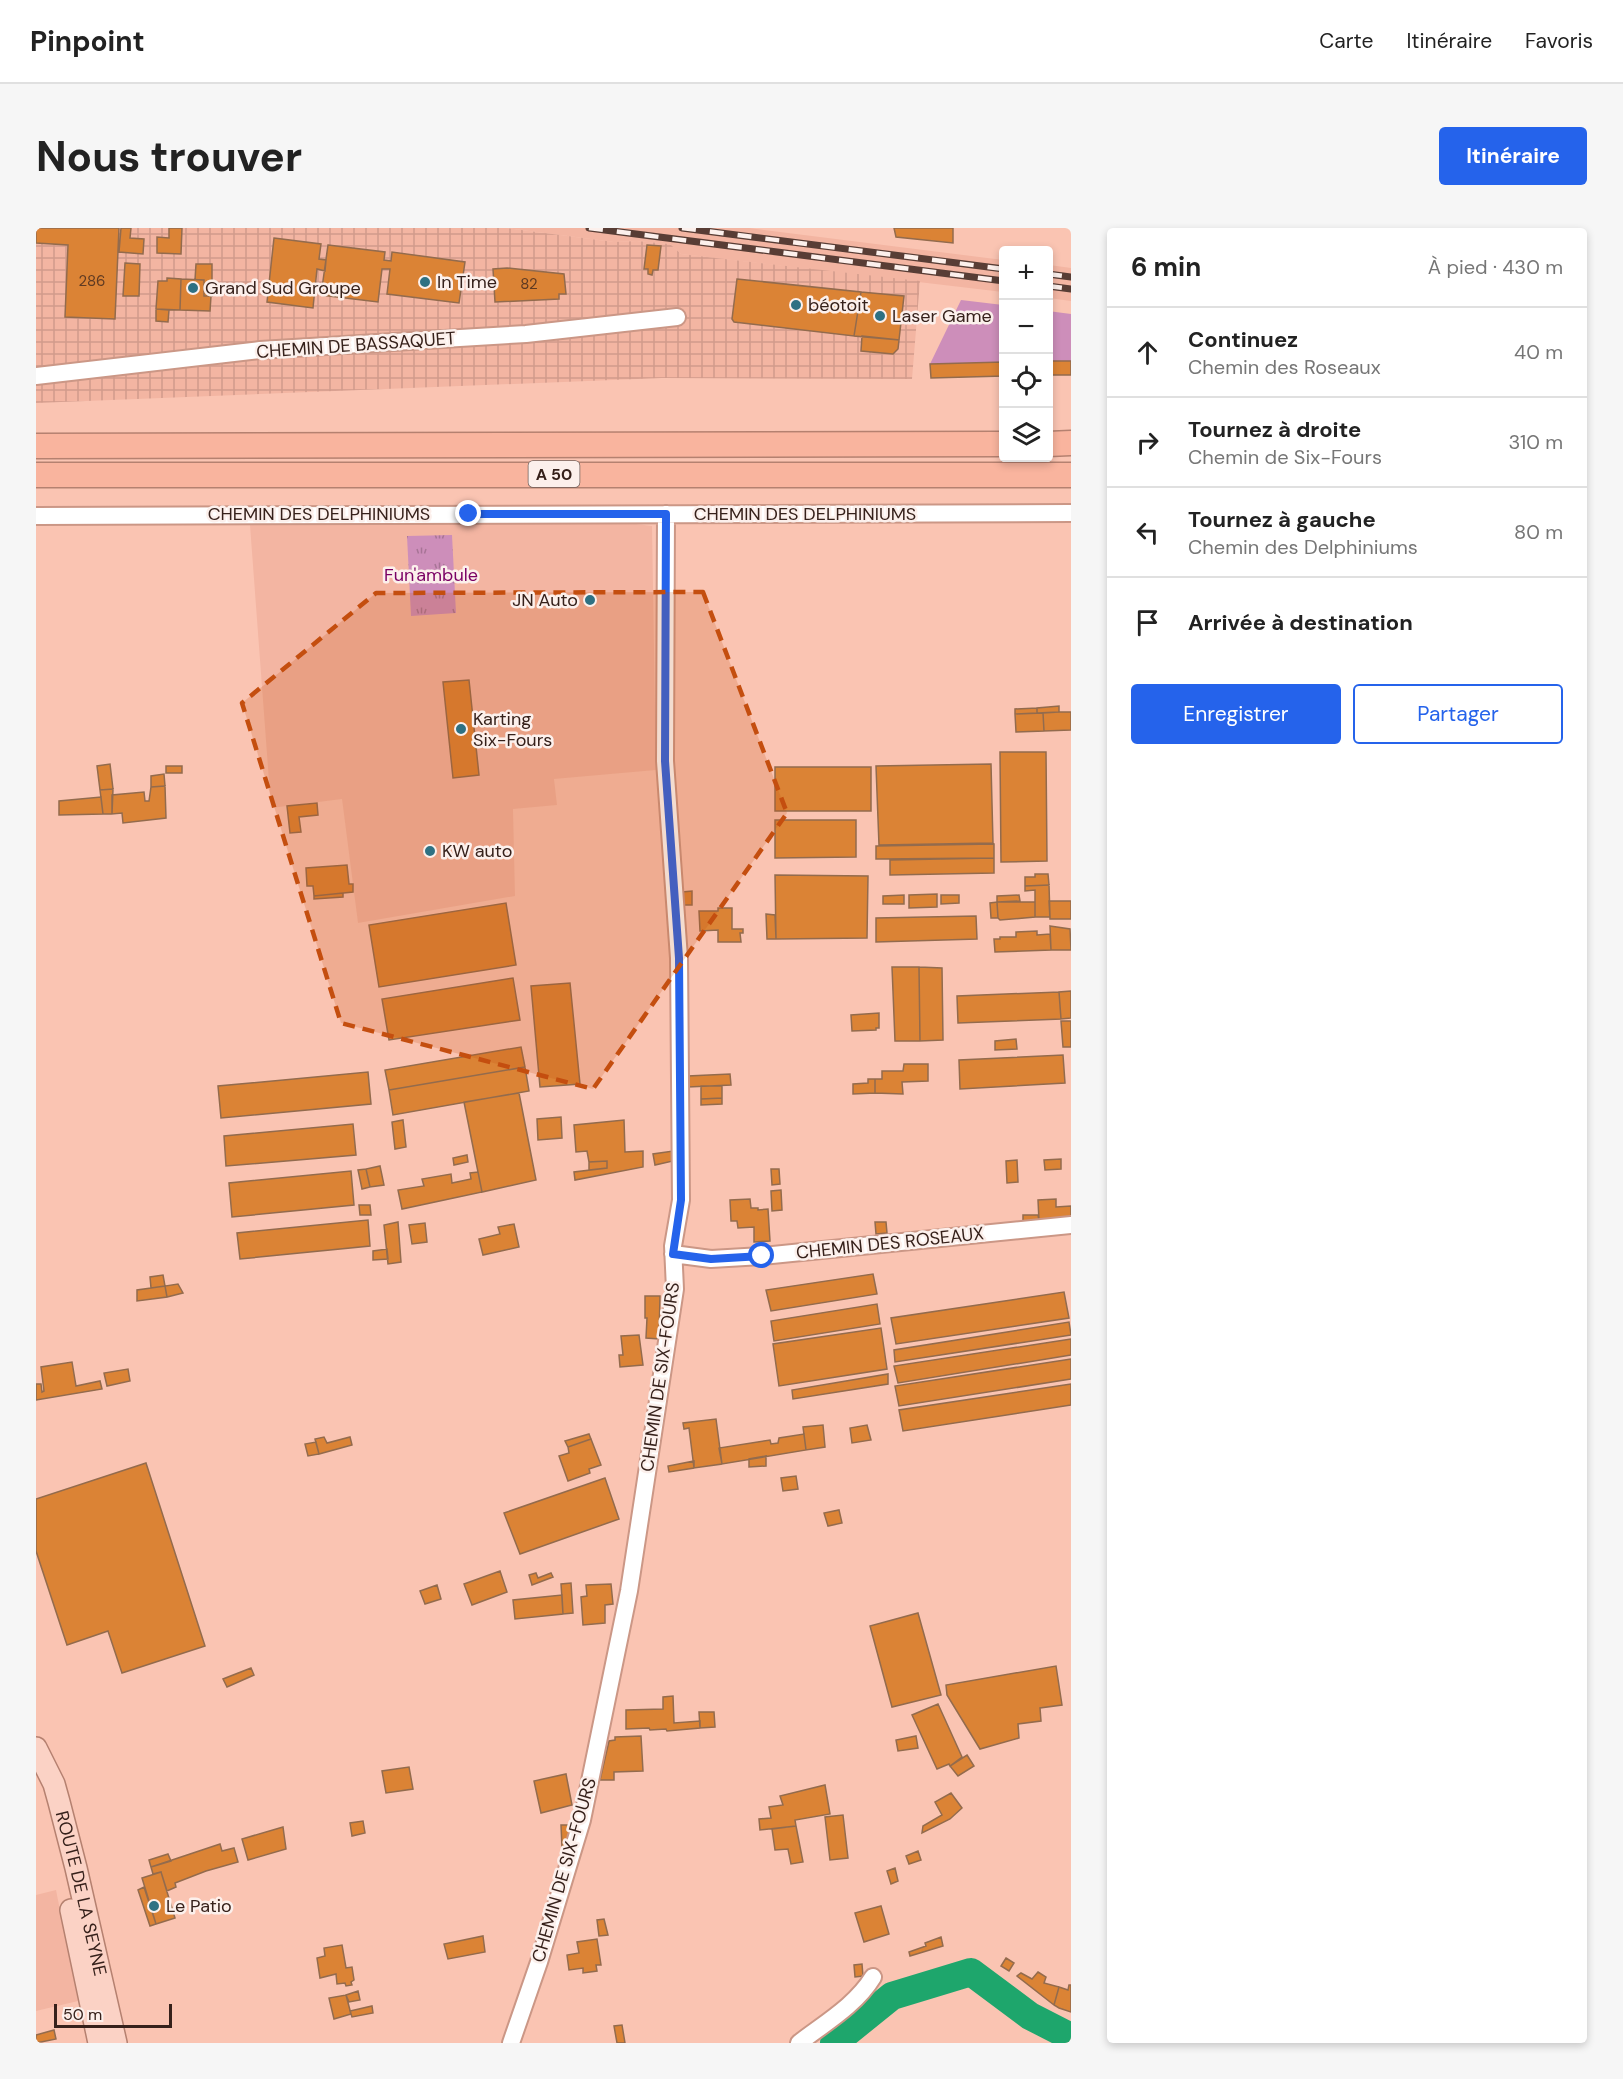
<!DOCTYPE html>
<html lang="fr">
<meta charset="utf-8">
<style>
body{margin:0;font-family:"DM Sans",sans-serif;background:#f6f6f6;color:#222}
.controls{position:absolute;right:18px;top:18px;display:grid;overflow:hidden;border-radius:6px;box-shadow:0 3px 9px #0003}
.controls button{width:54px;height:54px;display:grid;place-items:center;padding:0;border:0;border-bottom:2px solid #e0e0e0;background:#fff;color:#222;font:30px sans-serif}
.scale{position:absolute;left:18px;bottom:15px;width:118px;box-sizing:border-box;padding-left:6px;border:3px solid #36211b;border-top:0;font-size:16px;line-height:21px;white-space:nowrap;color:#36211b;-webkit-text-stroke:4px #fcf0ec;paint-order:stroke}
.stop{position:absolute;width:18px;height:18px;margin:-14px;border:4px solid #2563eb;border-radius:50%;background:#fff}
.stop.end{background:#2563eb;border-color:#fff;box-shadow:0 2px 6px #0008}
.list{margin:0;padding:0;list-style:none}
h2{display:flex;justify-content:space-between;align-items:center;height:78px;margin:0;padding:0 24px;font-size:26px}
h2 small{font-size:20px;font-weight:400;color:#767676}
.list li{display:grid;grid-template-columns:39px 1fr auto;gap:18px;align-items:center;box-sizing:border-box;height:90px;padding:0 24px;border-top:2px solid #e0e0e0}
.list b{display:block;font-size:22px;white-space:nowrap}
.list p{margin:0;font-size:20px;white-space:nowrap;color:#767676}
.list em{font-size:20px;font-style:normal;color:#767676}
.actions{display:flex;gap:12px;padding:18px 24px}
.actions a{flex:1;padding:14px 0;border:2px solid #2563eb;border-radius:6px;text-align:center;font-size:21px;color:#2563eb}
.actions .main{background:#2563eb;color:#fff}
.icon{flex:none;width:33px;height:33px;fill:none;stroke:currentColor;stroke-width:2;stroke-linecap:round;stroke-linejoin:round}
.map{position:relative;flex:none;width:1035px;height:1815px;overflow:hidden;border-radius:6px}
header{display:flex;align-items:center;gap:36px;box-sizing:border-box;height:84px;padding:0 30px;background:#fff;border-bottom:2px solid #e0e0e0}
header strong{font-size:28px}
nav{display:flex;gap:33px;margin-inline-start:auto;font-size:21px}
.intro{display:flex;align-items:center;justify-content:space-between;box-sizing:border-box;height:144px;padding:0 36px}
h1{margin:0;font-size:42px}
.button{padding:15px 27px;border-radius:6px;background:#2563eb;color:#fff;font-size:21px;font-weight:700}
main{display:flex;gap:36px;padding:0 36px}
aside{flex:1;background:#fff;border-radius:6px;box-shadow:0 3px 9px #0003}
.map>svg:first-child{display:block}
.built{fill:#f3b5a2}
.industrial{fill:url(#industrial-grid)}
.green{fill:#cd8eba}
.park{fill:url(#park-tufts)}
.lines{fill:none;stroke-linecap:round;stroke-linejoin:round}
.river{stroke:#1ea66c;stroke-width:28}
.building{fill:#db8335;stroke:#936b4d;stroke-width:1.5}
.minor-casing{stroke:#cb9786;stroke-width:20}
.major-casing{stroke:#b58170;stroke-width:24}
.highway-casing{stroke:#b58170;stroke-width:27}
.minor{stroke:#fff;stroke-width:16}
.major{stroke:#fbd2c5;stroke-width:21}
.highway{stroke:#f9b49e;stroke-width:24}
.rail-casing{stroke:#583d35;stroke-width:7}
.rail{stroke:#fcf0ec;stroke-width:4.5;stroke-dasharray:14;stroke-linecap:butt}
.route{stroke:#2563eb;stroke-width:8}
.marked{fill:#c44e0f;fill-opacity:0.2;stroke:#c44e0f;stroke-width:4.5;stroke-dasharray:12 8;stroke-linejoin:round}
.poi-dot{fill:#2e7183;stroke:#fcf0ec;stroke-width:2}
.labels{text-anchor:middle;dominant-baseline:central;stroke-width:5;stroke-linejoin:round;paint-order:stroke}
.number-label{font-size:15px;fill:#5f3a22}
.shield{fill:#fcf0ec;stroke:#715f5a;stroke-width:1.5}
.shield-label{font-size:16px;font-weight:bold;fill:#36211b}
.poi-label{font-size:18px;fill:#36211b;stroke:#fcf0ec;text-anchor:start}
.street-label{font-size:18px;fill:#36211b;stroke:#fcf0ec}
.park-label{font-size:18px;fill:#7a0164;stroke:#fcf0ec}
</style>
<header>
<strong>Pinpoint</strong>
<nav><a>Carte</a><a>Itinéraire</a><a>Favoris</a></nav>
</header>
<div class="intro"><h1>Nous trouver</h1><a class="button">Itinéraire</a></div>
<main>
<div class="map">
<svg width="1035" height="1815" viewBox="0 0 1035 1815">
<defs>
<pattern id="industrial-grid" width="8" height="8" patternUnits="userSpaceOnUse" patternTransform="scale(1.5)"><rect width="8" height="8" fill="#f3b5a2"/><path d="M0 4h8M4 0v8" fill="none" stroke="#d19b8b"/></pattern>
<pattern id="park-tufts" width="24" height="20" patternUnits="userSpaceOnUse" patternTransform="scale(1.5)"><rect width="24" height="20" fill="#cd8eba"/><path d="M3 7l-1-3M5 7V3M7 7l1-3M15 17l-1-3M17 17v-4M19 17l1-3" fill="none" stroke="#a77496"/></pattern>
</defs>
<rect width="100%" height="100%" fill="#fac4b2"/>
<path class="built" d="M470,0H713L967,32V64L645,26L634,16L601,13L578,14Z
M1013,37L1035,40V73L1013,70Z
M452,294L592,295L616,298L620,542L518,551L521,577L477,581L479,668L322,695L306,571L235,580L214,297Z
M20,1662L42,1773L0,1783V1667Z"/>
<path class="industrial" d="M0,0H470L578,14L601,13L634,16L645,26L884,53L876,151L626,150L0,175Z"/>
<path class="green" d="M925,72L967,77V134L894,136Z
M1012,83L1035,86V133H1013Z"/>
<path class="park" d="M416,307L420,385L375,388L371,308Z"/>
<g class="lines">
<path class="river" d="M798,1815L856,1768L935,1744L994,1788L1035,1809"/>
</g>
<path class="building" d="M0,0H83L79,91L29,89L32,17L0,15Z
M85,0H95L94,10L108,11L107,26L83,24Z
M133,0H146L145,26L121,25V9L133,10Z
M858,0H917V15L860,9Z
M238,10L285,16L283,31L290,32L289,43L281,41L277,80L231,74Z
M292,17L349,24L348,32L355,33L356,24L429,34L423,75L351,66L354,41H346L342,74L285,67Z
M611,17L625,18L622,42H617L616,47L612,46V41H608Z
M89,35L104,36L103,68H87Z
M160,36H176V68H168V52H159Z
M471,40L528,46L530,66H523V71L459,74L457,41Z
M131,50L145,51L144,82L120,81L122,53H131Z
M145,51L168,52V68H175L174,83L144,82Z
M701,51L825,64L818,108L698,94L696,91Z
M825,64L868,68L863,112L818,108Z
M120,81L133,82L132,94L120,93Z
M826,108L863,112L862,121L857,126L825,123Z
M1012,133H1035V147H1012Z
M968,134V148L895,150L894,136Z
M433,452L443,547L417,550L407,454Z
M1023,478V484L1001,485V480Z
M1001,480V485L979,486V481Z
M1023,484H1035V502L1008,503L1007,485Z
M1007,485L1008,503L980,504L979,486Z
M964,524H1010L1011,633L965,634Z
M74,536L77,561L64,562L61,538Z
M955,536L957,615L843,617L840,538Z
M130,538H146V545H130Z
M739,539H835V583H739Z
M128,546L129,558L115,559V548Z
M129,558L130,590L87,595L86,585L76,586V567L108,564L109,573H113L115,559Z
M77,561L76,586H67L64,562Z
M65,569L67,586L23,587V573Z
M281,575L282,587L263,589L265,604L254,605L251,578Z
M739,592H820V629L739,630Z
M958,616V630L840,631V618Z
M958,630V645L854,647V632Z
M311,637L313,656H317V664L278,668L277,658H271L270,640Z
M999,646H1012L1013,657L989,658V649H999Z
M739,647L832,648L831,710L740,711Z
M1013,657L1014,689H999V662L989,663V658Z
M656,663V677H646V664Z
M307,665V669L278,671V668Z
M901,666V679L873,680V667Z
M868,667V676H847V668Z
M905,667H923V675L905,676Z
M983,667L984,673L961,674V668Z
M1013,673H1035V691H1014Z
M961,674L962,690H955L954,675Z
M961,674H999V689L964,692L962,690Z
M470,675L480,737L343,759L333,697Z
M682,680H696V701H707V705H704L705,714H682V702L664,703L663,683H682Z
M730,686L739,687L740,711H731Z
M940,688L941,711L840,714V690Z
M1014,698L1034,701L1035,722H1015Z
M1001,703V707L1014,706L1015,722L959,724L958,711H964V709H980V704Z
M856,739H883L884,813H859Z
M883,739L906,740L907,812L884,813Z
M477,750L484,792L353,812L346,771Z
M534,755L544,856L504,859L495,758Z
M1035,763V790L1025,791L1023,764Z
M1023,764L1025,791L922,795L921,768Z
M843,785V800H840V802L816,803L815,787Z
M1025,793H1035V819H1027Z
M980,811L981,821L959,822V813Z
M485,819L489,839L353,862L349,842Z
M1027,827L1029,855L924,861L923,832Z
M868,836H892V853L866,854L867,866L839,865V851H846V843H867Z
M489,839L493,863L357,887L353,862Z
M332,844L335,876L185,890L182,858Z
M694,846L695,857L652,859V848Z
M832,851H839V865L817,866V856L832,855Z
M665,858H686V870L665,871Z
M483,865L500,952L446,964L428,874Z
M686,870V876L665,877V871Z
M525,889L526,910L502,912L501,891Z
M367,892L370,919L359,921L356,894Z
M588,892L589,924L607,923V939L539,952L538,944L571,940V933L553,934L551,923L540,924L538,897Z
M317,896L320,927L190,938L188,908Z
M637,923V933L619,937L617,926Z
M431,927L432,934L418,937L417,930Z
M1025,931V941L1009,942L1008,932Z
M981,932L982,954L971,955L970,933Z
M571,933V940L553,942V934Z
M344,938L348,957L334,959L330,941Z
M330,941L334,959L326,961L322,942Z
M735,941H743L744,956L736,957Z
M315,943L318,977L196,989L193,955Z
M442,944L446,964L366,981L362,962L388,958L386,951L415,946L416,955L435,951L434,945Z
M745,962L746,982L736,983L735,963Z
M714,971L715,980H722V982L732,981L734,1013L718,1014V999L702,1000L701,993H695L694,972Z
M1020,971V979L1035,978V991L1003,993L1002,972Z
M323,977H334L335,987H324Z
M987,987H1002L1003,993L987,994Z
M332,992L334,1018L204,1031L201,1005Z
M362,994L365,1034L352,1036L348,997Z
M839,994H850L851,1005L840,1006Z
M389,995L391,1014L376,1016L373,997Z
M478,996L483,1019L447,1027L443,1011L464,1006L462,999Z
M351,1021L352,1031L337,1032V1023Z
M837,1046L841,1066L735,1083L730,1062Z
M127,1047L129,1058L115,1060L114,1049Z
M142,1056L147,1065L131,1069L129,1058Z
M129,1058L131,1069L101,1073V1062Z
M1028,1064L1033,1090L860,1116L855,1090Z
M609,1068H624L623,1111L610,1110L611,1090H609Z
M841,1076L844,1096L738,1113L735,1093Z
M1033,1094L1035,1107L859,1134L858,1122Z
M845,1100L851,1141L743,1158L737,1116Z
M603,1107L607,1137L584,1139L583,1127H587L585,1108Z
M1035,1111V1127L862,1155L858,1138Z
M1035,1131V1151L863,1178L859,1158Z
M36,1134L40,1158L64,1153L66,1161L0,1172V1156H5L6,1164L8,1163L5,1139Z
M92,1141L94,1153L71,1158L68,1145Z
M852,1146V1156L757,1171L756,1162Z
M1035,1156V1177L867,1203L863,1182Z
M680,1191L686,1236L658,1240L653,1200L648,1201L647,1195Z
M787,1197L789,1219L770,1222L767,1199Z
M831,1197L835,1212L816,1215L814,1200Z
M553,1206L555,1211L532,1219L529,1213Z
M768,1206L770,1222L686,1236L683,1220L734,1212L735,1216L742,1215L743,1210Z
M288,1209L291,1215L314,1209L316,1217L283,1226L279,1211Z
M555,1211L565,1237L553,1241L554,1245L532,1253L523,1228L533,1225L532,1219Z
M280,1214L283,1226L272,1228L269,1216Z
M730,1228V1238L713,1239V1231Z
M658,1233V1240L633,1244L632,1238Z
M110,1235L169,1418L86,1445L72,1403L31,1417L0,1323V1271Z
M760,1248L762,1261L747,1263L745,1250Z
M569,1250L583,1291L484,1326L468,1285Z
M803,1282L806,1295L792,1298L788,1285Z
M464,1343L471,1364L436,1377L428,1356Z
M500,1345L502,1350L515,1345L517,1349L496,1357L493,1347Z
M535,1355L537,1385L527,1386L525,1356Z
M575,1356L577,1376L569,1377V1395L547,1397L545,1369L551,1368L550,1357Z
M401,1357L405,1371L389,1376L384,1363Z
M526,1367L527,1386L479,1391L477,1372Z
M882,1385L905,1467L856,1479L834,1398Z
M1020,1438L1026,1477L1004,1480L1005,1493L982,1496L983,1510L944,1521L911,1467L910,1457Z
M215,1440L218,1447L191,1459L187,1451Z
M637,1468L638,1495L664,1493V1500L631,1503L630,1501L614,1502L613,1500L590,1501V1482L627,1481V1469Z
M902,1476L926,1529L914,1538L913,1536L901,1541L876,1487Z
M663,1484H678L679,1499L664,1500Z
M605,1508L607,1543L578,1544V1552H564L573,1513L579,1512V1509Z
M880,1508L882,1520L862,1523L860,1512Z
M931,1527L938,1538L922,1548L914,1538Z
M373,1539L377,1561L350,1565L346,1543Z
M530,1546L536,1577L505,1585L498,1553Z
M789,1557L794,1586L759,1592L760,1598L724,1602L723,1591L735,1590L733,1579L747,1577L744,1568Z
M915,1565L926,1580L914,1591L886,1605L887,1598L906,1587L899,1574Z
M807,1587L812,1630L794,1632L789,1589Z
M327,1593L329,1605L316,1608L314,1595Z
M525,1597H535L536,1610L531,1622L526,1620Z
M760,1598L767,1634L755,1636L752,1621L739,1622L736,1601Z
M247,1599L250,1621L212,1632L206,1611Z
M184,1616L186,1623L198,1620L202,1634L170,1643L139,1655L140,1659L131,1663L125,1644L117,1646L115,1639Z
M882,1623L885,1632L873,1636L870,1628Z
M132,1626L135,1633L115,1639L113,1632Z
M859,1640L862,1653L855,1656L851,1643Z
M125,1644L139,1690L120,1696L106,1650Z
M108,1659L120,1696L114,1698L102,1662Z
M845,1678L853,1706L828,1714L819,1685Z
M568,1691L572,1707L563,1708L561,1692Z
M447,1708L449,1724L412,1731L408,1716Z
M905,1709L907,1718L874,1728L873,1724L890,1718L889,1715Z
M561,1711L565,1737H560L561,1743L547,1745V1740L533,1742L531,1727L543,1725L541,1714Z
M306,1717L310,1740L316,1739L318,1752L315,1754L316,1757L310,1758L309,1755L301,1756L300,1746L284,1750L281,1730L289,1728L288,1720Z
M970,1730L978,1735L973,1743L965,1738Z
M826,1736L827,1748L819,1749L818,1737Z
M1002,1744L1010,1749L1008,1755L1023,1759L1018,1777L981,1748L985,1745L996,1751Z
M1033,1757H1035V1784L1023,1780L1018,1777L1023,1759L1032,1762Z
M322,1763L324,1772L313,1774L310,1767Z
M310,1767L315,1786L298,1791L293,1770Z
M336,1778L337,1785L316,1789L314,1783Z
M586,1797L589,1815H581L578,1798Z
M18,1802L20,1811L0,1815V1807Z"/>
<g class="lines">
<g class="minor-casing">
<path id="minor" d="M0,148L224,122L490,106L641,89
M0,288L1035,285
M637,1026L675,1031L726,1028L1035,997
M475,1815L503,1734L546,1592L593,1363L639,1061L637,1018L645,972L643,730L629,533L630,286
M763,1815C789,1795 820,1777 837,1749"/>
</g>
<g class="major-casing">
<g id="major">
<path id="s1" d="M0,1520L18,1556L23,1574L40,1640L80,1815"/>
<path d="M35,1682L63,1815"/>
</g>
</g>
<g class="highway-casing">
<path id="highway" d="M1012,216L1035,215
M0,218L968,216
M0,247H1035"/>
</g>
<use href="#minor" class="minor"/>
<use href="#major" class="major"/>
<use href="#highway" class="highway"/>
<g class="rail-casing">
<path id="rail" d="M553,0L968,53
M646,0L968,41
M1012,46L1035,49
M1012,58L1035,61"/>
</g>
<use href="#rail" class="rail"/>
</g>
<g class="lines">
<path class="route" d="M433,286H630L629,533L643,730L645,972L637,1026L675,1031L726,1028"/>
</g>
<path class="marked" d="M667,364L751,585L557,861L305,795L206,475L340,365Z"/>
<g class="poi-dot">
<circle cx="389" cy="54" r="6"/>
<circle cx="157" cy="60" r="6"/>
<circle cx="760" cy="77" r="6"/>
<circle cx="844" cy="88" r="6"/>
<circle cx="554" cy="372" r="6"/>
<circle cx="425" cy="501" r="6"/>
<circle cx="394" cy="623" r="6"/>
<circle cx="118" cy="1678" r="6"/>
</g>
<g class="labels">
<g class="number-label">
<text x="56" y="53">286</text>
<text x="493" y="56">82</text>
</g>
<rect class="shield" x="492.5" y="233" width="51" height="26" rx="4.5"/>
<g class="shield-label">
<text x="518" y="246">A 50</text>
</g>
<g class="poi-label">
<text x="401" y="54">In Time</text>
<text x="169" y="60">Grand Sud Groupe</text>
<text x="772" y="77">béotoit</text>
<text x="856" y="88">Laser Game</text>
<text x="542" y="372" text-anchor="end">JN Auto</text>
<text x="437" y="491">Karting<tspan x="437" dy="21">Six-Fours</tspan></text>
<text x="406" y="623">KW auto</text>
<text x="130" y="1678">Le Patio</text>
</g>
<g class="street-label">
<text transform="translate(320 117) rotate(-4)">CHEMIN DE BASSAQUET</text>
<text x="283" y="286">CHEMIN DES DELPHINIUMS</text>
<text x="769" y="286">CHEMIN DES DELPHINIUMS</text>
<text transform="translate(854 1015) rotate(-6)">CHEMIN DES ROSEAUX</text>
<text transform="translate(624 1149) rotate(-82)">CHEMIN DE SIX-FOURS</text>
<text transform="translate(528 1642) rotate(-74)">CHEMIN DE SIX-FOURS</text>
<text stroke="none"><textPath href="#s1" startOffset="153">ROUTE DE LA SEYNE</textPath></text>
</g>
<g class="park-label">
<text x="395" y="347">Fun'ambule</text>
</g>
</g>
</svg>
<div class="controls">
<button>+</button>
<button>−</button>
<button><svg class="icon" aria-label="locate" viewBox="0 0 24 24"><circle cx="12" cy="12" r="6"/><path d="M12 2v4M12 18v4M2 12h4M18 12h4"/></svg></button>
<button><svg class="icon" aria-label="layers" viewBox="0 0 24 24"><path d="M12 4l9 5-9 5-9-5zM3 14l9 5 9-5"/></svg></button>
</div>
<div class="scale">50 m</div>
<div class="stop" style="left:726px;top:1028px"></div>
<div class="stop end" style="left:433px;top:286px"></div>
</div>
<aside>
<h2>6 min<small>À pied · 430 m</small></h2>
<ul class="list">
<li><svg class="icon" aria-label="ahead" viewBox="0 0 24 24"><path d="M12 20V5M6 11l6-6 6 6"/></svg><div><b>Continuez</b><p>Chemin des Roseaux</p></div><em>40 m</em></li>
<li><svg class="icon" aria-label="right" viewBox="0 0 24 24"><path d="M7 20v-9h11M14 6l5 5-5 5"/></svg><div><b>Tournez à droite</b><p>Chemin de Six-Fours</p></div><em>310 m</em></li>
<li><svg class="icon" aria-label="left" viewBox="0 0 24 24"><path d="M17 20v-9H6M10 6l-5 5 5 5"/></svg><div><b>Tournez à gauche</b><p>Chemin des Delphiniums</p></div><em>80 m</em></li>
<li><svg class="icon" aria-label="arrive" viewBox="0 0 24 24"><path d="M6 21V4h12l-3 4 3 4H6"/></svg><div><b>Arrivée à destination</b></div></li>
</ul>
<div class="actions"><a class="main">Enregistrer</a><a>Partager</a></div>
</aside>
</main>
